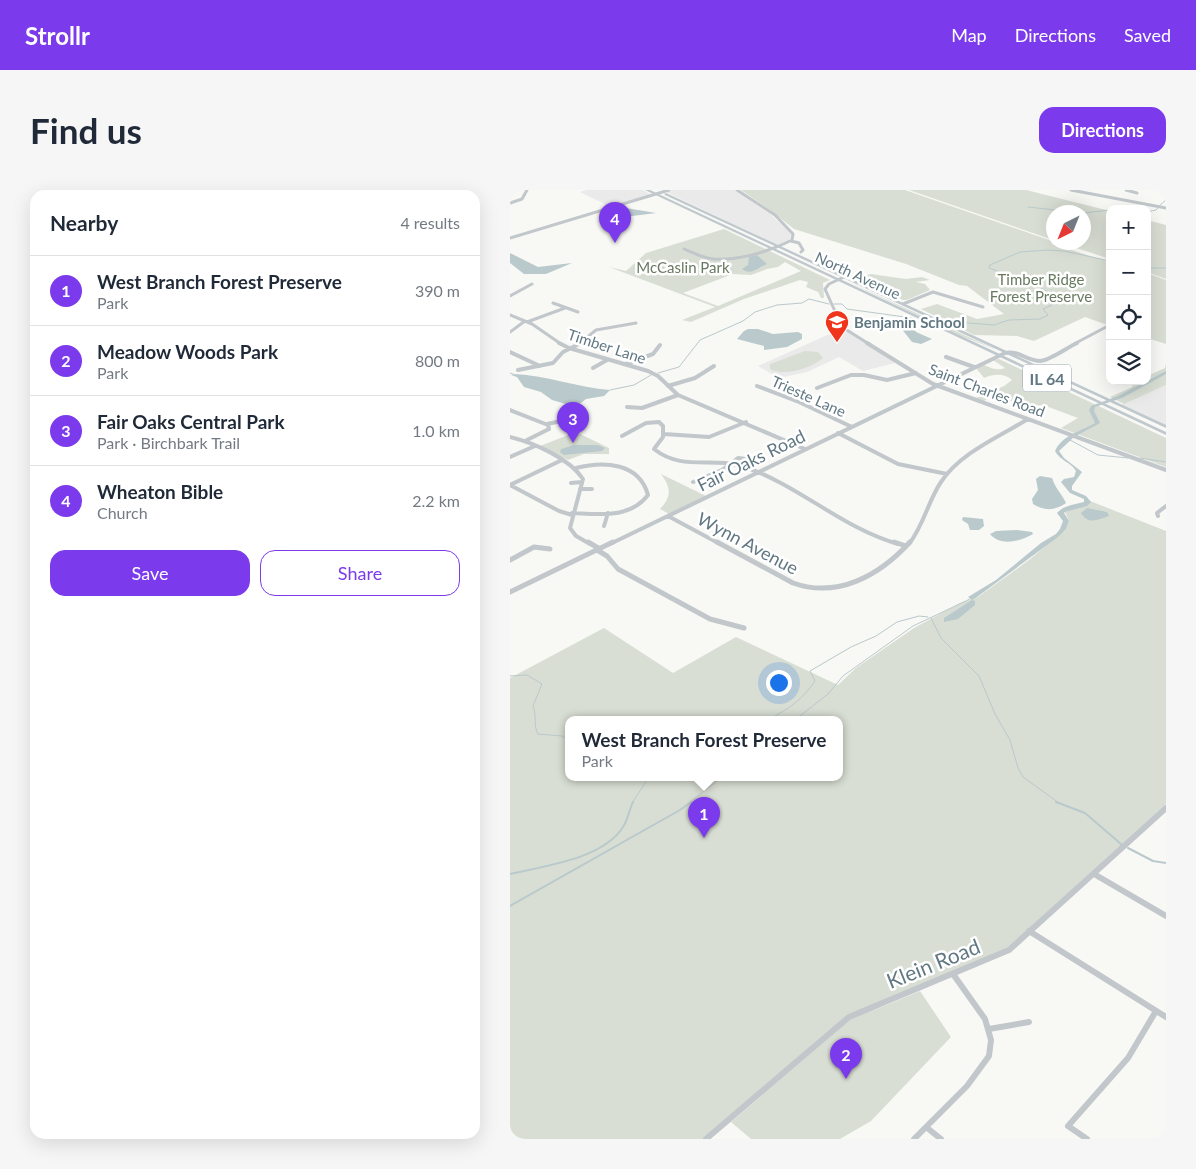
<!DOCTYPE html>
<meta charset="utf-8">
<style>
body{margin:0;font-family:Lato,sans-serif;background:#f6f6f7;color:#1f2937}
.controls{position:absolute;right:15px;top:15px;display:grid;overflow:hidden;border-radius:10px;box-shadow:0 5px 20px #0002}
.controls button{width:45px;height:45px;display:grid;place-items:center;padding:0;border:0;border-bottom:1px solid #e0e1e3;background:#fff;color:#1f2937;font:25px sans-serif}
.compass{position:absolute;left:536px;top:15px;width:45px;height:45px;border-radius:50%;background:#fff;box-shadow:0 5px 20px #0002;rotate:223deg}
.you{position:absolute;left:268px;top:492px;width:18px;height:18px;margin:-12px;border:4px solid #fff;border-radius:50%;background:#1a73e8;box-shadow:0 0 0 8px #1a73e833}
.badge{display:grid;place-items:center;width:32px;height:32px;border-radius:50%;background:#7c3aed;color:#fff;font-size:16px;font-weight:700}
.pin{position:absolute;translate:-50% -41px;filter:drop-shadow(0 1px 2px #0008)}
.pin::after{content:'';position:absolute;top:26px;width:18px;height:15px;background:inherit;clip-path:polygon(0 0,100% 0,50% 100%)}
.popup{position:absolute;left:55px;top:526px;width:278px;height:65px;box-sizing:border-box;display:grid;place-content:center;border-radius:10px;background:#fff;filter:drop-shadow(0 1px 4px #0005);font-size:16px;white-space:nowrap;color:#747a83}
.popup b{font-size:19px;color:#1f2937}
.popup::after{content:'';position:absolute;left:50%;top:100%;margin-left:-10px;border:10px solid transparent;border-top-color:#fff}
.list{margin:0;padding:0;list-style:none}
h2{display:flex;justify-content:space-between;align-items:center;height:65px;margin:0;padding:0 20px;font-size:21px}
h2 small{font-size:16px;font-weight:400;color:#747a83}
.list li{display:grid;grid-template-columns:32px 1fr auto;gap:15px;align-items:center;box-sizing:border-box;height:70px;padding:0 20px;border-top:1px solid #e0e1e3}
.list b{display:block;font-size:19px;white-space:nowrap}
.list p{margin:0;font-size:16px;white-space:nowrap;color:#747a83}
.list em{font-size:16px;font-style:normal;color:#747a83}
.actions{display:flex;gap:10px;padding:15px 20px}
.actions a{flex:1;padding:11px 0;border:1px solid #7c3aed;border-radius:15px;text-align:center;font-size:18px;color:#7c3aed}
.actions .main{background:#7c3aed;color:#fff}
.icon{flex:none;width:28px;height:28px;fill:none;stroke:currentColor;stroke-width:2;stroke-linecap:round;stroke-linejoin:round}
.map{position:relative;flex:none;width:656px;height:949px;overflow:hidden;border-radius:15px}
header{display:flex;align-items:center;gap:30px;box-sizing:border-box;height:70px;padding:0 25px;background:#7c3aed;color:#fff}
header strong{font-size:24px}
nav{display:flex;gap:28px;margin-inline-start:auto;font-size:18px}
.intro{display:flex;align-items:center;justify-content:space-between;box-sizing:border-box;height:120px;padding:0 30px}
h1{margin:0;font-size:35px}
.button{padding:12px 22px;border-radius:15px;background:#7c3aed;color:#fff;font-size:18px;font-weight:700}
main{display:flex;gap:30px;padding:0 30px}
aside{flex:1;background:#fff;border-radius:15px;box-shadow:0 5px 20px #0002}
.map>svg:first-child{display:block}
.built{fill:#e9eae9}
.green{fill:#d9ded4;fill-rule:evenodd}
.water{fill:#b9c9cc}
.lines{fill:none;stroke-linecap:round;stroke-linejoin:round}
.stream-far1{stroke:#b9c9cc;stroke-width:1}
.stream{stroke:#b9c9cc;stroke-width:2}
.minor-far3{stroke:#c1c7ca;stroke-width:3}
.minor-far2{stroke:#c1c7ca;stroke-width:4}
.minor-far1{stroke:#c1c7ca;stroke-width:5}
.minor{stroke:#c1c7ca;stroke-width:6}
.major{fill:#bfc8cd;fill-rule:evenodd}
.labels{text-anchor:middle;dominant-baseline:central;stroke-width:5;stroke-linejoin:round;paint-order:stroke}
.far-park-label{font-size:15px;fill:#687a60;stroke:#fff}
.far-street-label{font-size:15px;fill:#617883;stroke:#fff}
.far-poi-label{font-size:15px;font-weight:bold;fill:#617883;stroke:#fff;text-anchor:start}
.shield{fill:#fff;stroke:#90a0a8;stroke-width:1}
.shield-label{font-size:16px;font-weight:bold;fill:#617883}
.street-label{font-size:18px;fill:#617883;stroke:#fff}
.near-street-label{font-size:21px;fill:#617883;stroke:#fff}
</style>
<header>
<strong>Strollr</strong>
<nav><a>Map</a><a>Directions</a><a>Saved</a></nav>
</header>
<div class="intro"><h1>Find us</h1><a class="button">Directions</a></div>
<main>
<aside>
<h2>Nearby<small>4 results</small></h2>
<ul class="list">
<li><span class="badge">1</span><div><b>West Branch Forest Preserve</b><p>Park</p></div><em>390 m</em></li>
<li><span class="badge">2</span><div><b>Meadow Woods Park</b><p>Park</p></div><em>800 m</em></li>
<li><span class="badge">3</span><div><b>Fair Oaks Central Park</b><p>Park · Birchbark Trail</p></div><em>1.0 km</em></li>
<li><span class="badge">4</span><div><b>Wheaton Bible</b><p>Church</p></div><em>2.2 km</em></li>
</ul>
<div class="actions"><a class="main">Save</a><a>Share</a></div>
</aside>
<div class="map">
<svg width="656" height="949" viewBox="0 0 656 949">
<rect width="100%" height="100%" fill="#f8f8f5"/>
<path class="built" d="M77,0H133L141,5L99,16L70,2Z
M163,0H225L260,24L278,40L281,45L280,49L268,55L156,2Z
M333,138L385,173L353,181L329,167L297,182L269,188L248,176Z
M656,195V236L611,215Z"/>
<path class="green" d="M231,0H395L542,51V54L600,72V136L575,127L524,151L507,146L464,145L411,119L427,114L467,129L494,124L457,96L449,95L396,74L284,39L260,20Z
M399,0H516L600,21V69L551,53L574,52V22H544L543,50Z
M637,30L656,35V89L637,82Z
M214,39L320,90L313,93L314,108H311L308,102L296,97L298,92L290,90L234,109L181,132L172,130L205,117L99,77L116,81L136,63ZM275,72L291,81L208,116L173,103L223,84L241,85L257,79L268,77Z
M637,83L656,90V154L637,148Z
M361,84L396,89L412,87L420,90L406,92L415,94L420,100L397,110H393L345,88Z
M334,90L487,160L449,145Z
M295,161L308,162L313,168C302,178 274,187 260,179V174L263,173Z
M489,169L656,248V277L551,238L568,228L533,215L517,216L486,207H481L472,212L464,209L494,196L502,190C494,183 484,184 474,188L466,178L474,175C481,178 487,181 495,178L483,170Z
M656,173V195L614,214L600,207L622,197L623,193L637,191V186L655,178Z
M66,242L99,258V264H74L58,270L30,256Z
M151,284L196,306L159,324L150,319C162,306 161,298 151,284Z
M580,311L656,341V614L497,758L357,823L410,801L441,847L361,931L330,949H241L221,932L335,834L194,949H0V488L94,438L163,483L226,447L328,495L346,478L404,438L450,413L468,407L519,370L556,339L559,331L555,322L577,315ZM59,529H329V587H59Z"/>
<path class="water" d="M116,18L146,23L106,28L95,24Z
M0,63L28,77L62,73L36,84H14L0,73Z
M247,65L257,74C247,78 242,86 232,79L238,75L239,67Z
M394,134L402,135L406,142L422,149L411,154L402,152L391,138Z
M238,139H248L263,144L288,142L292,144V149L277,157L254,160V156L227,149L234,141Z
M656,181V184L612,208L585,217L584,221L590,233L564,247L549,261L554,268L572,282L562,296V300L576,306L581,312L577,316L555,322L554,323L559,331L556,339L548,347L467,407L462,410L458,407L486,390L531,353L546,344L550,339L553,331L547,323C554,315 564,315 574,312V309L560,303L551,292L554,289L564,287L566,281C561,272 550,271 545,261C552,245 572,241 585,233L579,220L581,216L608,206Z
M4,184C37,185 68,198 100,200L94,206L76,209L71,213L59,215L42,210L31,202L14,197L7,187L1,185Z
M64,255H88L95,258L92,261L54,265L50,262L51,259Z
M530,286L542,288C545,298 552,304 556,313C545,321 534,321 523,314L522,309L528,300L526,289Z
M577,318L597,322L599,326C588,330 578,335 571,323Z
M453,327L473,329L474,336L469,340H460L458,334L452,330Z
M507,340L522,342L523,344C511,351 491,357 480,344L486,341Z
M462,410L465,411V415L448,429L434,432V428Z"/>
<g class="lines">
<path class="stream-far1" d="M649,16L656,10
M518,17L563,22
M637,22L646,20L649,17
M574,23L600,20
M637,78H656
M324,114H332L337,119L402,128
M433,131L484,135L499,130L530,129L538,125L533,119L555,109L543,105L522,93L479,78L480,75L510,62L537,60L554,61L600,71
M0,183L3,184
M148,183L169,177L190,150L233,131L245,122L267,115L292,113L299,109L319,114
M100,200L124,195L141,185
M560,250L588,265L618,268
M630,268L656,272
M421,428L431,448L469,486L485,524L500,550L508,578L513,587L549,613
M0,486L17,485L32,494L23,516C27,526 23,535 28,544L52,546L59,550
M259,529C278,520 293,509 305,491L300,481L341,457L366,446L387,432L409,426L418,427
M286,529L318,504L333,486L403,436L460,409
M122,613L139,587
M179,613L212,587"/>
<path class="stream" d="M546,612L575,623L611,654
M618,658L643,671L656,673
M0,684C34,676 93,669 113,637C118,630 119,620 123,612
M0,716L170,620L181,612"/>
<path class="minor-far3" d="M561,0L656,18
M616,0L627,3
M0,13L12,9L17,0
M0,48L159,0
M281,51L289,53L293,60L291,62
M174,59C183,63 193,68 203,69C228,71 261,61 282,50L283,44L265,25L227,0
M334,87L319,94L315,99L332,137L359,154
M0,106L22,94
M43,113L68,122
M393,114L423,102L473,117
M0,125L22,134L51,154
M17,132L55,118
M0,142L15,131
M69,154L86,140L126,133
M564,154L598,136"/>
<path class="minor-far2" d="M49,153L59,158L138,181L148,186L168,205L295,259
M357,153L423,194L656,280
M0,162L30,176
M436,167L464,177
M116,174L143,164L150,155
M83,178L97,170
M8,180L43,173L53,162L71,153
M158,196L185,188L204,176
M247,196L289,212L342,237
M307,198L341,185H354L377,190L406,183
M117,217L132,218L168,205
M0,220L38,235L39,239L15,251
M37,234L56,230L74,233
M328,243L388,274L437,284
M154,244L199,247L236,232
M112,246L136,233L149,232L153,236V247L144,259C173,282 203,266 235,277C290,296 332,338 388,354
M0,247C24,253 59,268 73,289L60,338L66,346L80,354
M0,267L25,256
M52,270L0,295L49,321L62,325
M183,292L212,280L228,268L236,269L230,275
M61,293L72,292
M70,299H82
M62,323C89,324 120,329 138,305C129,272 93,271 66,278
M158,326L210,354
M648,326L647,323L656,316
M94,336L98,323
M100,354L495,163C509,160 517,171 530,171C539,171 558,157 567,153
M399,354C414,335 418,311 431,292C450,263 489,247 518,229"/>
<path class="minor-far1" d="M78,352L90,359
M207,352L283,393C328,409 370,385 400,352
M384,352L396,356
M87,360L97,366L108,379L200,429L234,438
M0,370L24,357L40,359
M0,402L103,352"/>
<path class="minor" d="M584,684L656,726
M519,741L656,827
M479,839L519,832
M416,937L431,949
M196,949L339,827L499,760L656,618
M404,949L457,896L479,866L481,850L475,829L443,784
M577,949L558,936L618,868L646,821"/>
<path class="major" d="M135,0H140L656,242V245Z
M156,3L656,235V238L155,5L154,4Z"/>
</g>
<defs>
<g id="school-pin" transform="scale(1.25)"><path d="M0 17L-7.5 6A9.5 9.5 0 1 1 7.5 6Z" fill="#f0351d" stroke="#fff"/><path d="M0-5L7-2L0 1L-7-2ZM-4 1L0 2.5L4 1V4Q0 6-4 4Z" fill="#fff"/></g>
</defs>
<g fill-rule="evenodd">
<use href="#school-pin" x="327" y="132"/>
</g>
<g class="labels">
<g class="far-park-label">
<text x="173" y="77">McCaslin Park</text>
<text x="531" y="89">Timber Ridge<tspan x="531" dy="17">Forest Preserve</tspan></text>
</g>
<g class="far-street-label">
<text transform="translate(348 85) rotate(25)">North Avenue</text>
<text transform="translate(97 156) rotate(18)">Timber Lane</text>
<text transform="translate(477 200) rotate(21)">Saint Charles Road</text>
<text transform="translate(299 206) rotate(24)">Trieste Lane</text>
</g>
<g class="far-poi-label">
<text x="344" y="132">Benjamin School</text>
</g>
<rect class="shield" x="513" y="174.5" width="48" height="27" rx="4"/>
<g class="shield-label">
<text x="537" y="188">IL 64</text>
</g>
<g class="street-label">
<text transform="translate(241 270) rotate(-26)">Fair Oaks Road</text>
<text transform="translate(238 353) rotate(28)">Wynn Avenue</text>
</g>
<g class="near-street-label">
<text transform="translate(423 773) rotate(-22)">Klein Road</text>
</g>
</g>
</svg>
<div class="controls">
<button>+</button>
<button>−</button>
<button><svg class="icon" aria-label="locate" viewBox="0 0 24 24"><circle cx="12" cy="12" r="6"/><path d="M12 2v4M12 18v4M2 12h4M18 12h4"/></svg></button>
<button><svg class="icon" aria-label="layers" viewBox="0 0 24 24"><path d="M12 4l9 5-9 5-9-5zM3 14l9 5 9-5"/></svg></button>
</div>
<svg class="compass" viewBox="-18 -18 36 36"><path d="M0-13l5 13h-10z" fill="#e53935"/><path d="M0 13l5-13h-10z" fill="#747a83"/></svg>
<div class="you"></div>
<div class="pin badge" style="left:194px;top:648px">1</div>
<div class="popup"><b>West Branch Forest Preserve</b>Park</div>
<div class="pin badge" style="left:336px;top:889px">2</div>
<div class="pin badge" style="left:63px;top:253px">3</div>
<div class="pin badge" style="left:105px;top:53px">4</div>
</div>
</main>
